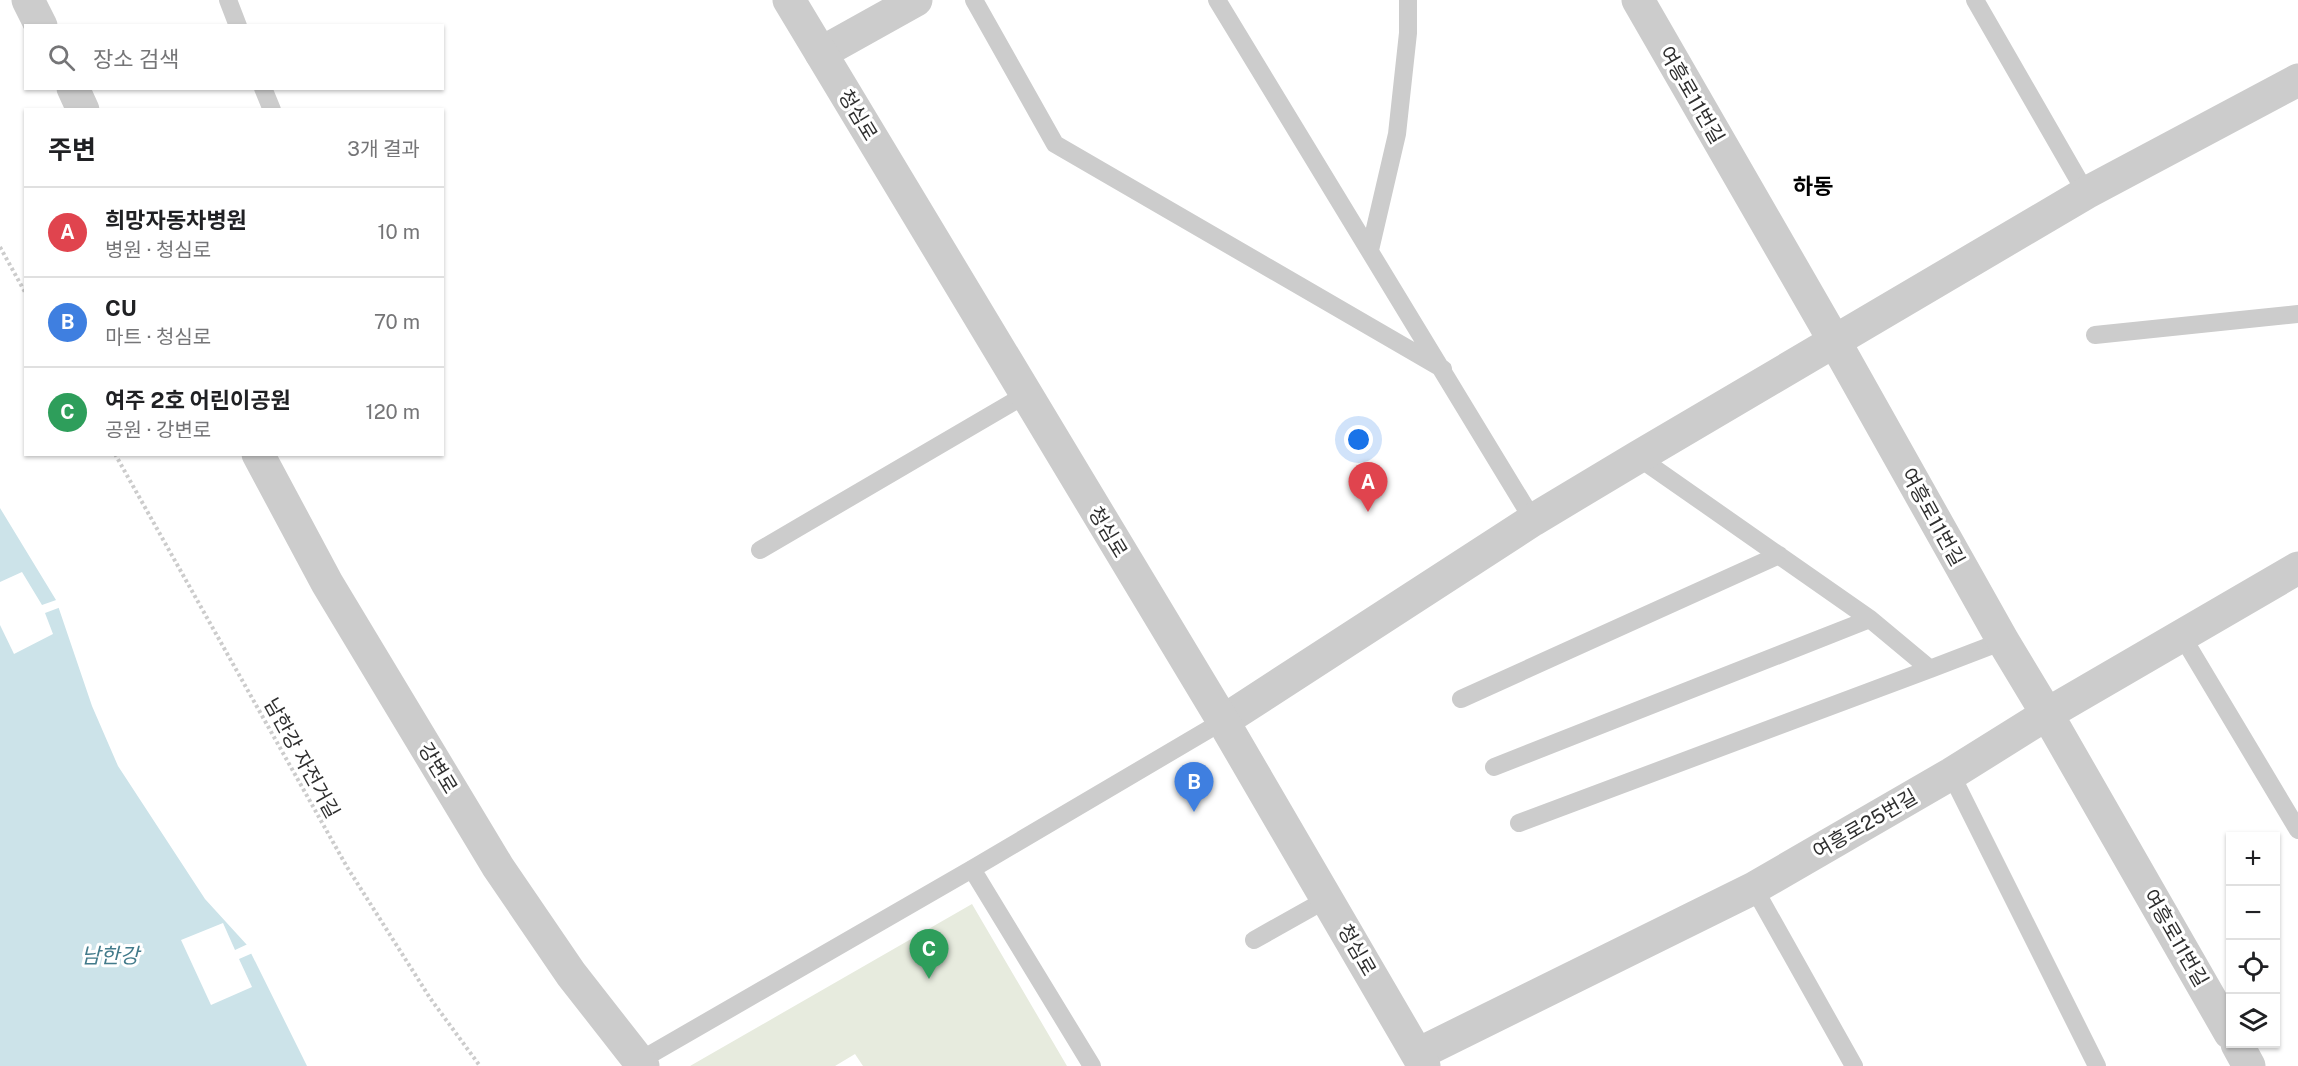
<!DOCTYPE html>
<html lang="ko">
<meta charset="utf-8">
<style>
body{margin:0;font-family:"Public Sans","Noto Sans KR",sans-serif;background:#f2f2f2;color:#202124}
.controls{position:absolute;right:18px;bottom:18px;display:grid;overflow:hidden;border-radius:0px;box-shadow:0 2px 4px #0004}
.controls button{width:54px;height:54px;display:grid;place-items:center;padding:0;border:0;border-bottom:2px solid #e0e0e0;background:#fff;color:#202124;font:30px sans-serif}
.you{position:absolute;left:1359px;top:440px;width:21px;height:21px;margin:-15px;border:4px solid #fff;border-radius:50%;background:#1a73e8;box-shadow:0 0 0 9px #1a73e833}
.badge{display:grid;place-items:center;width:39px;height:39px;border-radius:50%;background:#111827;color:#fff;font-size:20px;font-weight:700}
.pin{position:absolute;translate:-50% -50px;filter:drop-shadow(0 2px 3px #0008)}
.pin::after{content:'';position:absolute;top:32px;width:21px;height:18px;background:inherit;clip-path:polygon(0 0,100% 0,50% 100%)}
.list{margin:0;padding:0;list-style:none}
h2{display:flex;justify-content:space-between;align-items:center;height:78px;margin:0;padding:0 24px;font-size:26px}
h2 small{font-size:20px;font-weight:400;color:#757577}
.list li{display:grid;grid-template-columns:39px 1fr auto;gap:18px;align-items:center;box-sizing:border-box;height:90px;padding:0 24px;border-top:2px solid #e0e0e0}
.list b{display:block;font-size:22px;white-space:nowrap}
.list p{margin:0;font-size:20px;white-space:nowrap;color:#757577}
.list em{font-size:20px;font-style:normal;color:#757577}
.icon{flex:none;width:33px;height:33px;fill:none;stroke:currentColor;stroke-width:2;stroke-linecap:round;stroke-linejoin:round}
.map{position:relative;flex:none;width:2298px;height:1066px;overflow:hidden}
.search{position:absolute;background:#fff;box-shadow:0 2px 4px #0004;left:24px;top:24px;width:420px;height:66px;display:flex;align-items:center;gap:15px;box-sizing:border-box;padding:0 21px;border-radius:0px;color:#757577;font-size:22px}
.panel{position:absolute;background:#fff;box-shadow:0 2px 4px #0004;left:24px;top:108px;width:420px;height:348px;border-radius:0px}
.map>svg:first-child{display:block}
.green{fill:#e7ebde}
.water{fill:#cce3e9}
.pier{fill:#fff}
.lines{fill:none;stroke-linecap:round;stroke-linejoin:round}
.path{stroke:#ccc;stroke-width:4;stroke-dasharray:3 3;stroke-linecap:butt}
.service{stroke:#ccc;stroke-width:18}
.minor{stroke:#ccc;stroke-width:33}
.tertiary{stroke:#ccc;stroke-width:33}
.labels{text-anchor:middle;dominant-baseline:central;stroke-width:6;stroke-linejoin:round;paint-order:stroke}
.street-label{font-size:20px;fill:#2f2f2f;stroke:#fff}
.water-label{font-size:21px;font-style:italic;fill:#437b8b;stroke:#fff}
.quarter-label{font-size:22px;font-weight:bold;fill:#000;stroke:#fff}
</style>
<div class="map">
<svg width="2298" height="1066" viewBox="0 0 2298 1066">
<rect width="100%" height="100%" fill="#fff"/>
<path class="green" d="M972,904L1067,1066H863L855,1054L835,1066H690Z"/>
<path class="water" d="M0,508L56,600L92,706L118,766L205,899L247,945L307,1066H0Z"/>
<path class="pier" d="M22,572L42,605L59,599L61,607L45,613L53,634L14,654L0,625V582Z
M223,923L235,950L250,943L255,952L239,959L252,987L211,1005L181,940Z"/>
<g class="lines">
<path class="path" d="M0,247L26,294
M115,454L347,867L430,998L480,1066"/>
<path class="service" d="M228,0L238,26
M974,0L1055,144L1443,369
M1217,0L1533,520
M1975,0L2086,193
M263,88L272,110
M1370,250L1397,134L1408,33V0
M2095,335L2298,314
M1638,457L1870,619L1930,669L2003,641
M760,550L1025,395
M2182,636L2298,830
M1461,699L1779,555
M1494,767L1870,619
M1951,774L2097,1066
M1519,823L1930,669
M972,869L1092,1066
M1754,888L1854,1066
M1254,940L1327,899
M639,1061L972,869L1223,721"/>
<path class="minor" d="M1638,0L1835,342L2003,641L2047,714L2230,1033
M821,53L916,0
M1223,721L1533,520L1638,457L2086,193L2298,80
M2237,1044L2249,1066
M1418,1054L1754,888L1951,774L2047,714L2298,568"/>
<path class="tertiary" d="M28,0L41,26
M789,0L1223,721L1424,1066
M73,88L83,110
M258,454L327,583L498,867L571,974L643,1066"/>
</g>
<g class="labels">
<g class="street-label">
<text transform="translate(1692 95) rotate(60)">여흥로11번길</text>
<text transform="translate(858 115) rotate(59)">청심로</text>
<text transform="translate(1933 517) rotate(61)">여흥로11번길</text>
<text transform="translate(1108 532) rotate(59)">청심로</text>
<text transform="translate(302 758) rotate(61)">남한강 자전거길</text>
<text transform="translate(438 768) rotate(59)">강변로</text>
<text transform="translate(1865 824) rotate(-30)">여흥로25번길</text>
<text transform="translate(2176 938) rotate(60)">여흥로11번길</text>
<text transform="translate(1357 950) rotate(60)">청심로</text>
</g>
<g class="water-label">
<text x="110" y="955">남한강</text>
</g>
<g class="quarter-label">
<text x="1813" y="186">하동</text>
</g>
</g>
</svg>
<div class="controls">
<button>+</button>
<button>−</button>
<button><svg class="icon" aria-label="locate" viewBox="0 0 24 24"><circle cx="12" cy="12" r="6"/><path d="M12 2v4M12 18v4M2 12h4M18 12h4"/></svg></button>
<button><svg class="icon" aria-label="layers" viewBox="0 0 24 24"><path d="M12 4l9 5-9 5-9-5zM3 14l9 5 9-5"/></svg></button>
</div>
<div class="you"></div>
<div class="pin badge" style="left:1368px;top:512px;background:#e0444e">A</div>
<div class="pin badge" style="left:1194px;top:812px;background:#3f7fe0">B</div>
<div class="pin badge" style="left:929px;top:979px;background:#2e9e5b">C</div>
<div class="search"><svg class="icon" aria-label="search" viewBox="0 0 24 24"><circle cx="10" cy="10" r="6"/><path d="M15 15l6 6"/></svg>장소 검색</div>
<section class="panel">
<h2>주변<small>3개 결과</small></h2>
<ul class="list">
<li><span class="badge" style="background:#e0444e">A</span><div><b>희망자동차병원</b><p>병원 · 청심로</p></div><em>10 m</em></li>
<li><span class="badge" style="background:#3f7fe0">B</span><div><b>CU</b><p>마트 · 청심로</p></div><em>70 m</em></li>
<li><span class="badge" style="background:#2e9e5b">C</span><div><b>여주 2호 어린이공원</b><p>공원 · 강변로</p></div><em>120 m</em></li>
</ul>
</section>
</div>
